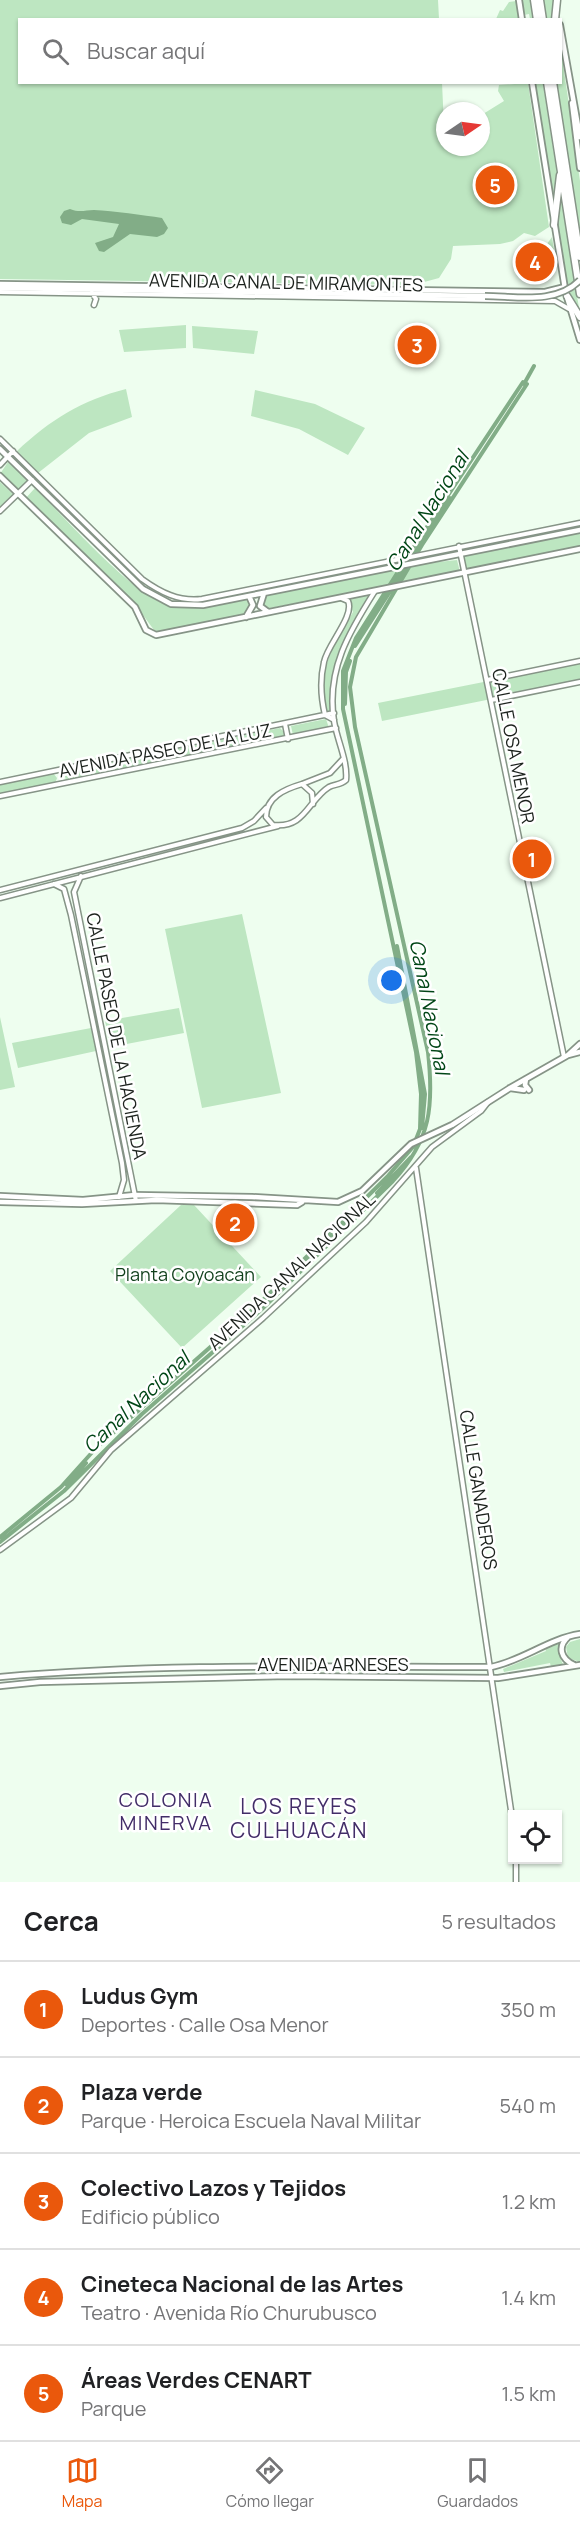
<!DOCTYPE html>
<html lang="es">
<meta charset="utf-8">
<style>
body{margin:0;font-family:Manrope,sans-serif;background:#f2f2f2;color:#202124}
.controls{position:absolute;right:18px;bottom:18px;display:grid;overflow:hidden;border-radius:0px;box-shadow:0 2px 4px #0004}
.controls button{width:54px;height:54px;display:grid;place-items:center;padding:0;border:0;border-bottom:2px solid #e0e0e0;background:#fff;color:#202124;font:30px sans-serif}
.compass{position:absolute;left:436px;top:102px;width:54px;height:54px;border-radius:50%;background:#fff;box-shadow:0 2px 4px #0004;rotate:77deg}
.you{position:absolute;left:392px;top:981px;width:21px;height:21px;margin:-15px;border:4px solid #fff;border-radius:50%;background:#1a73e8;box-shadow:0 0 0 9px #1a73e833}
.badge{display:grid;place-items:center;width:39px;height:39px;border-radius:50%;background:#ea580c;color:#fff;font-size:20px;font-weight:700}
.pin{position:absolute;translate:-50% -50%;border:3px solid #fff;box-shadow:0 2px 6px #0006}
.list{margin:0;padding:0;list-style:none}
h2{display:flex;justify-content:space-between;align-items:center;height:78px;margin:0;padding:0 24px;font-size:26px}
h2 small{font-size:20px;font-weight:400;color:#757577}
.list li{display:grid;grid-template-columns:39px 1fr auto;gap:18px;align-items:center;box-sizing:border-box;height:96px;padding:0 24px;border-top:2px solid #e0e0e0}
.list b{display:block;font-size:22px;white-space:nowrap}
.list p{margin:0;font-size:20px;white-space:nowrap;color:#757577}
.list em{font-size:20px;font-style:normal;color:#757577}
.icon{flex:none;width:33px;height:33px;fill:none;stroke:currentColor;stroke-width:2;stroke-linecap:round;stroke-linejoin:round}
.map{position:relative;flex:none;width:580px;height:1882px;overflow:hidden}
.search{position:absolute;background:#fff;box-shadow:0 2px 4px #0004;left:18px;right:18px;top:18px;height:66px;display:flex;align-items:center;gap:15px;box-sizing:border-box;padding:0 21px;border-radius:0px;color:#757577;font-size:22px}
.sheet{height:558px;background:#fff}
nav{display:flex;justify-content:space-around;align-items:center;box-sizing:border-box;height:84px;border-top:2px solid #e0e0e0;background:#fff;font-size:16px;color:#757577}
nav a{display:grid;justify-items:center;gap:3px}
nav .on{color:#ea580c}
.map>svg:first-child{display:block}
.green{fill:#bde6c1}
.water{fill:#82ad87}
.lines{fill:none;stroke-linecap:round;stroke-linejoin:round}
.canal{stroke:#82ad87;stroke-width:4}
.tertiary-casing{stroke:#869487;stroke-width:7}
.secondary-casing{stroke:#869487;stroke-width:8}
.primary-casing{stroke:#869487;stroke-width:8}
.motorway-casing{stroke:#869487;stroke-width:9}
.tertiary{stroke:#fff;stroke-width:4}
.secondary{stroke:#fff;stroke-width:4.5}
.primary{stroke:#fff;stroke-width:4.5}
.motorway{stroke:#fff;stroke-width:6}
.secondary-bridge-casing{stroke:#869487;stroke-width:8;stroke-linecap:butt}
.secondary-bridge{stroke:#fff;stroke-width:4.5}
.labels{text-anchor:middle;dominant-baseline:central;stroke-width:5;stroke-linejoin:round;paint-order:stroke}
.street-label{font-size:18px;fill:#1c221d;stroke:#fff}
.park-label{font-size:18px;fill:#0f3f1a;stroke:#fff}
.water-label{font-size:20px;font-style:italic;fill:#004616;stroke:#fff}
.neighbourhood-label{font-size:20px;letter-spacing:1.5px;fill:#422d68;stroke:#fff}
.quarter-label{font-size:21px;letter-spacing:1.5px;fill:#422d68;stroke:#fff}
</style>
<div class="map">
<svg width="580" height="1882" viewBox="0 0 580 1882">
<rect width="100%" height="100%" fill="#eefeef"/>
<path class="green" d="M0,0H438L439,19L20,20V82L442,83L445,147H481V134L490,133L483,114L504,101L498,91L499,85L528,83L549,227L535,236L524,233L513,241L500,244L453,246L451,259L439,278L413,285L0,279Z
M522,0H531L533,19H530L529,14L524,15Z
M543,0H553L552,19H546Z
M516,1L519,19H496L500,10L503,11L509,2Z
M561,50L580,181V235L555,83L560,82Z
M534,83H543L557,173L553,206Z
M559,185L580,314C558,277 556,228 559,185Z
M552,237L557,269L544,248Z
M186,325V348L124,352L119,330Z
M192,326L258,331L254,354L193,348Z
M126,389L132,417L89,433L38,473L17,451C50,420 82,400 126,389Z
M255,390L315,404L365,428L348,455L299,429L251,416Z
M8,462L29,481L18,492L0,474Z
M0,482L14,495L0,508Z
M35,488C64,516 134,598 171,606C196,611 221,604 245,599L250,603L245,615L160,632L154,630L137,607L25,499Z
M580,532V548L467,572L464,556Z
M457,560L460,572L265,609L261,604L268,595L429,563Z
M370,594C346,637 332,661 331,712L326,713C314,675 335,643 353,612L347,598Z
M580,663V681L382,721L378,703Z
M326,719L329,728L293,735L291,726Z
M280,728L285,733L284,737L66,781L64,771Z
M53,773L57,778L55,784L0,794V784Z
M242,914L281,1093L202,1108L165,929Z
M179,1008L184,1033L111,1047L105,1021Z
M0,1017L15,1087L0,1090Z
M91,1028L96,1051L18,1068L12,1043Z
M181,1205H194L261,1277L182,1348L110,1271Z
M580,1639V1662L568,1658L566,1647L570,1642Z
M560,1642L558,1651L563,1665L551,1667L550,1663L504,1672L503,1669L546,1651L545,1648Z"/>
<path class="water" d="M70,209C80,213 85,210 94,210C114,211 143,215 162,218L168,228L164,234L157,237L130,234L104,252L99,251L95,243L113,237L119,224L82,219L71,225L62,223L60,217L64,211Z"/>
<g class="lines">
<path class="canal" d="M524,384L534,366
M355,646L450,498
M345,704L346,672L350,661
M397,946L425,1094L422,1128
M377,1193L411,1157
M269,1297L361,1209
M67,1485L86,1463
M0,1537L61,1487L96,1448L258,1305L387,1177L413,1147L420,1129L421,1094L416,1052L343,709V671L356,638L415,545L523,382L527,384L422,545L356,657L350,687L355,727L428,1052C434,1106 431,1140 393,1181L262,1309L142,1414L64,1491L0,1542"/>
<g class="tertiary-casing">
<path id="tertiary" d="M0,292L555,301L569,309
M92,293L96,299L94,305
M0,439L142,579C160,592 179,602 202,599L580,523
M0,465L13,451
M0,511L32,480
M459,546L564,1057
M487,680L580,661
M491,700L580,682
M334,720L325,715C321,698 320,679 324,662C327,645 355,616 348,601L341,598
M285,724L288,739
M0,782L334,713
M302,784L330,773L343,759
M0,796L336,728
M313,804L312,793L302,784C285,789 266,797 266,817L273,825C305,829 308,800 329,787C335,784 341,785 346,780C348,761 337,740 334,721C326,670 349,632 375,591
M81,876L74,892L136,1201
M54,884L64,889L71,915L122,1163L124,1180L119,1197
M0,890L242,828L254,821L266,808
M0,898L278,826
M416,1168L512,1817
M0,1550L71,1498L111,1450L263,1318L366,1222L432,1147L481,1111L488,1102
M516,1860V1882"/>
</g>
<g class="secondary-casing">
<path id="secondary" d="M519,0L522,20
M560,25L580,137
M532,82L565,289
M572,103L580,168
M0,284L545,292L565,287
M0,288L485,296
M567,297L580,340"/>
</g>
<g class="primary-casing">
<path id="primary" d="M0,449L143,589L171,604L203,605L580,530
M0,476L135,607L146,630L156,635L580,549
M264,593L260,606L268,612
M246,617L253,605L249,596
M568,1055L580,1044
M526,1079L525,1085L529,1090
M510,1088L524,1090
M0,1196L83,1200L135,1195L252,1197L338,1202L362,1191L411,1144L452,1125L510,1088L568,1055L580,1052
M0,1202L82,1204L156,1200L297,1205L302,1202
M568,1637C557,1647 561,1659 574,1665
M0,1677C163,1663 327,1667 491,1667C522,1661 548,1639 580,1634
M0,1686L40,1682L289,1676L498,1678L580,1665"/>
</g>
<g class="motorway-casing">
<path id="motorway" d="M534,0L537,20
M540,0L543,20
M555,20L557,0
M547,82L580,294
M553,82L580,257
M554,225L560,175
M567,296L580,317"/>
</g>
<use href="#tertiary" class="tertiary"/>
<use href="#secondary" class="secondary"/>
<use href="#primary" class="primary"/>
<use href="#motorway" class="motorway"/>
<g class="secondary-bridge-casing">
<path id="secondary-bridge" d="M485,296C516,296 556,305 580,280"/>
</g>
<use href="#secondary-bridge" class="secondary-bridge"/>
</g>
<g class="labels">
<g class="street-label">
<text transform="translate(286 282) rotate(1)">AVENIDA CANAL DE MIRAMONTES</text>
<text transform="translate(514 746) rotate(79)">CALLE OSA MENOR</text>
<text transform="translate(165 750) rotate(-11)">AVENIDA PASEO DE LA LUZ</text>
<text transform="translate(117 1036) rotate(79)">CALLE PASEO DE LA HACIENDA</text>
<text transform="translate(291 1271) rotate(-43)">AVENIDA CANAL NACIONAL</text>
<text transform="translate(479 1490) rotate(81)">CALLE GANADEROS</text>
<text x="333" y="1664">AVENIDA ARNESES</text>
</g>
<g class="park-label">
<text x="185" y="1274">Planta Coyoacán</text>
</g>
<g class="water-label">
<text transform="translate(427 511) rotate(-58)">Canal Nacional</text>
<text transform="translate(430 1007) rotate(79)">Canal Nacional</text>
<text transform="translate(136 1402) rotate(-43)">Canal Nacional</text>
</g>
<g class="neighbourhood-label">
<text x="166" y="1799">COLONIA<tspan x="166" dy="23">MINERVA</tspan></text>
</g>
<g class="quarter-label">
<text x="299" y="1806">LOS REYES<tspan x="299" dy="24">CULHUACÁN</tspan></text>
</g>
</g>
</svg>
<div class="controls">
<button><svg class="icon" aria-label="locate" viewBox="0 0 24 24"><circle cx="12" cy="12" r="6"/><path d="M12 2v4M12 18v4M2 12h4M18 12h4"/></svg></button>
</div>
<svg class="compass" viewBox="-18 -18 36 36"><path d="M0-13l5 13h-10z" fill="#e53935"/><path d="M0 13l5-13h-10z" fill="#757577"/></svg>
<div class="you"></div>
<div class="pin badge" style="left:532px;top:859px">1</div>
<div class="pin badge" style="left:235px;top:1223px">2</div>
<div class="pin badge" style="left:417px;top:345px">3</div>
<div class="pin badge" style="left:535px;top:262px">4</div>
<div class="pin badge" style="left:495px;top:185px">5</div>
<div class="search"><svg class="icon" aria-label="search" viewBox="0 0 24 24"><circle cx="10" cy="10" r="6"/><path d="M15 15l6 6"/></svg>Buscar aquí</div>
</div>
<section class="sheet">
<h2>Cerca<small>5 resultados</small></h2>
<ul class="list">
<li><span class="badge">1</span><div><b>Ludus Gym</b><p>Deportes · Calle Osa Menor</p></div><em>350 m</em></li>
<li><span class="badge">2</span><div><b>Plaza verde</b><p>Parque · Heroica Escuela Naval Militar</p></div><em>540 m</em></li>
<li><span class="badge">3</span><div><b>Colectivo Lazos y Tejidos</b><p>Edificio público</p></div><em>1.2 km</em></li>
<li><span class="badge">4</span><div><b>Cineteca Nacional de las Artes</b><p>Teatro · Avenida Río Churubusco</p></div><em>1.4 km</em></li>
<li><span class="badge">5</span><div><b>Áreas Verdes CENART</b><p>Parque</p></div><em>1.5 km</em></li>
</ul>
</section>
<nav>
<a class="on"><svg class="icon" aria-label="map" viewBox="0 0 24 24"><path d="M3 6l6-2 6 2 6-2v14l-6 2-6-2-6 2zM9 4v14M15 6v14"/></svg>Mapa</a>
<a><svg class="icon" aria-label="directions" viewBox="0 0 24 24"><path d="M12 3l9 9-9 9-9-9zM9 14v-3h6M13 9l2 2-2 2"/></svg>Cómo llegar</a>
<a><svg class="icon" aria-label="saved" viewBox="0 0 24 24"><path d="M7 4h10v16l-5-4-5 4z"/></svg>Guardados</a>
</nav>
